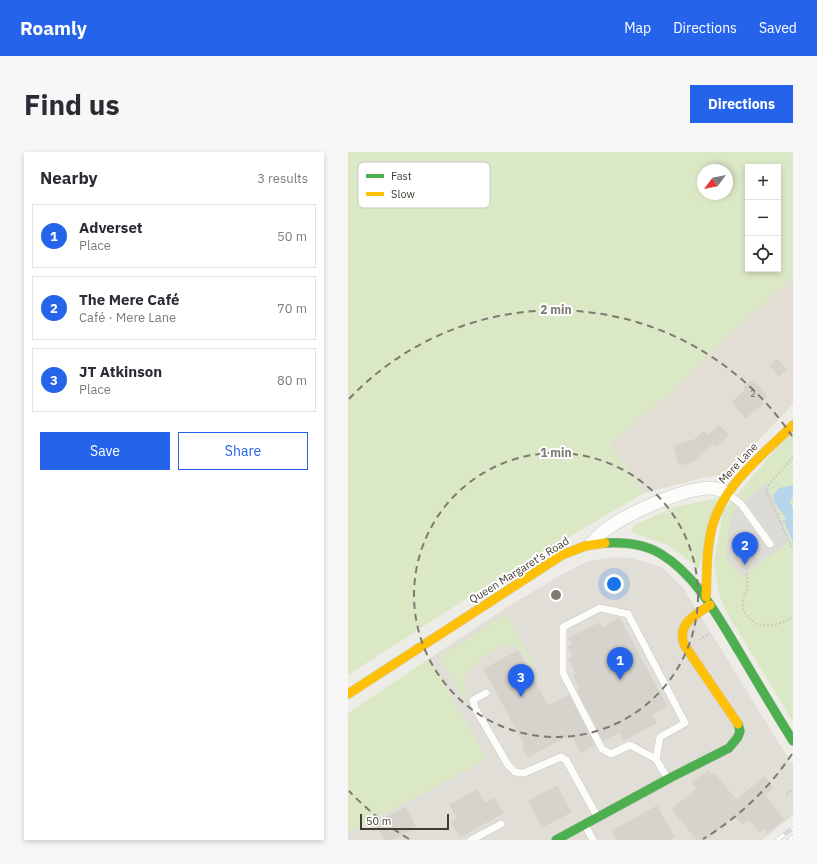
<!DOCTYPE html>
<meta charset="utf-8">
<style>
body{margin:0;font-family:"IBM Plex Sans",sans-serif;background:#f7f7f7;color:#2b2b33}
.controls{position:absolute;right:12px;top:12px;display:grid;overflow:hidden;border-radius:0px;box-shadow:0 2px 6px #0003}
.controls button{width:36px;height:36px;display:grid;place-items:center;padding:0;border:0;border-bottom:1px solid #e1e1e2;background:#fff;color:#2b2b33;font:20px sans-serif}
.compass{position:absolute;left:349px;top:12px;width:36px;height:36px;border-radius:50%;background:#fff;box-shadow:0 2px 6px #0003;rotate:238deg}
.scale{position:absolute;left:12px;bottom:10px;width:89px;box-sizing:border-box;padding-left:4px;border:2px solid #423d33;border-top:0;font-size:11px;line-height:14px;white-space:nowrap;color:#423d33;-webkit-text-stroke:3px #fff;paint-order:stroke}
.you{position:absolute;left:266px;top:432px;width:14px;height:14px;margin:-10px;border:3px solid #fff;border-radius:50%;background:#1a73e8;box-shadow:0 0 0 6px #1a73e833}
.badge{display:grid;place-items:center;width:26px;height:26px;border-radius:50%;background:#2563eb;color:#fff;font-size:13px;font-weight:700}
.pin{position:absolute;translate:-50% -33px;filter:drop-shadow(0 1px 2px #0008)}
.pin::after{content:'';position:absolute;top:21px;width:14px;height:12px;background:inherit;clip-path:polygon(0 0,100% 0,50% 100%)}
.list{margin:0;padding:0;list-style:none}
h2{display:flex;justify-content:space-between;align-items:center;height:52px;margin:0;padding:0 16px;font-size:17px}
h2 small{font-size:13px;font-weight:400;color:#7c7c81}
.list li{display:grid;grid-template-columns:26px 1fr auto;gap:12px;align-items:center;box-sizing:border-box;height:64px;margin:0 8px 8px;padding:0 8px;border:1px solid #e1e1e2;border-radius:0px}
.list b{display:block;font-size:15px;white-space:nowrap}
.list p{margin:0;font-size:13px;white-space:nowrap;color:#7c7c81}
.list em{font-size:13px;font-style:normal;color:#7c7c81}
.actions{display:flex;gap:8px;padding:12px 16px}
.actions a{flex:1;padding:9px 0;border:1px solid #2563eb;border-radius:0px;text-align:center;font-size:14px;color:#2563eb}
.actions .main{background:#2563eb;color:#fff}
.icon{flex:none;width:22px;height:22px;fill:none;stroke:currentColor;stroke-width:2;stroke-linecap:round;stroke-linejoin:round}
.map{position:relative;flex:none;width:445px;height:688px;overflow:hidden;border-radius:0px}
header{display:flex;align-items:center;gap:24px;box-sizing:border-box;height:56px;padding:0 20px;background:#2563eb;color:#fff}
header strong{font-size:19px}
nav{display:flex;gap:22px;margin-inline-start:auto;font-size:14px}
.intro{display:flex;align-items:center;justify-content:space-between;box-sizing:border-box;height:96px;padding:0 24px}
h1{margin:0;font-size:28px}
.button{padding:10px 18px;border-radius:0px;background:#2563eb;color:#fff;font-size:14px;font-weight:700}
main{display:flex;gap:24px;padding:0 24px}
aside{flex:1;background:#fff;border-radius:0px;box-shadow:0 2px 6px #0003}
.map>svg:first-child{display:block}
.residential{fill:#e2ded3}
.industrial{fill:#e1ddd7}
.green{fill:#dbe8c6;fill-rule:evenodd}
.parking{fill:#dddbd6}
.water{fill:#b7d6ec}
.building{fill:#d6d3cd;stroke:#d6d3cc}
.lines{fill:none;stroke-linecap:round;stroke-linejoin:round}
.lane-casing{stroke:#cac8c2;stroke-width:8}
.street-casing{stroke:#cac8c2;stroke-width:14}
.fast-casing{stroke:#cfcabe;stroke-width:10}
.slow-casing{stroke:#cfcabe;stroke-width:10}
.path{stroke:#cccac5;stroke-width:2;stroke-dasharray:2 2;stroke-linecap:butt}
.lane{stroke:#fcfcfb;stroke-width:7}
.street{stroke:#fcfcfb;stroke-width:13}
.fast{stroke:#4caf50;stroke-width:9}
.slow{stroke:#ffc107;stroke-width:9}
.rail-casing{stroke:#d8d8d7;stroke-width:4.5}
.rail{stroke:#fff;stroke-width:3;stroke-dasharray:9;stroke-linecap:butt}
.ring{fill:none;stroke:#7e7a72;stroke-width:2;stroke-dasharray:7 5}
.labels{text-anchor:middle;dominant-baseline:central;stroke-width:4;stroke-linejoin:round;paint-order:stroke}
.number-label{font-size:9px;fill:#68645b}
.street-label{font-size:11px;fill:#423d33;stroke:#fff}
.key{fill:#fff;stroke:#c6c5c2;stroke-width:1}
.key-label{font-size:11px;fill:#423d33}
.centre{fill:#7e7a72;stroke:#fff;stroke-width:2}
.ring-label{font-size:12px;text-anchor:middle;font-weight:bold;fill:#7e7a72;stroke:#fff;stroke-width:4;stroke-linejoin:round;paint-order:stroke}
</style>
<header>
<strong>Roamly</strong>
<nav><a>Map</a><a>Directions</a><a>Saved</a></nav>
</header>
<div class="intro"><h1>Find us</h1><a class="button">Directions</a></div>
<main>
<aside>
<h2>Nearby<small>3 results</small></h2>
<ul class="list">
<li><span class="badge">1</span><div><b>Adverset</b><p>Place</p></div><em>50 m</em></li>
<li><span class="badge">2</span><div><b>The Mere Café</b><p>Café · Mere Lane</p></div><em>70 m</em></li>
<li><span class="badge">3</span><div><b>JT Atkinson</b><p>Place</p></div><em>80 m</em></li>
</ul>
<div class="actions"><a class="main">Save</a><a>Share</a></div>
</aside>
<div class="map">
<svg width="445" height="688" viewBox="0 0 445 688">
<rect width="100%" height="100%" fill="#eeece6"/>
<path class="residential" d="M445,125V252L378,322L359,325L296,341L262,292L320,242L384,180Z"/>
<path class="industrial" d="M266,405L282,406L298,410L315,416L336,437L445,614V663L414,688H0V680L139,608L82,506L166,451L213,423L238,410Z"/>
<path class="green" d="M0,0H445V125L384,180L320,242L262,292L296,341L130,439L0,523ZM400,15H430V117H400ZM355,18H379V42H355Z
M445,277V570L380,463L374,450L370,437L366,411L375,359Z
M369,346L351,417L322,394L285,381L283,379L286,373L327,355Z
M158,461L187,514H183C172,499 171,490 151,494C143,503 145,499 136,505C129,508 120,520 116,526L119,542L116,549L92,505Z
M82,506L139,608L0,680V561Z"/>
<path class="parking" d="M418,330L442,389L416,407L397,426L381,410L378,404L381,375L385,360Z"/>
<path class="water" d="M445,333V344L442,350L445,357V391L437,372V365L428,353L425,347L426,342L431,336Z"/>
<path class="building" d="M429,207L438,217L431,224L422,214Z
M405,228L419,244L414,249L415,251L398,266L384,250L398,237L396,235Z
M371,273L381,283L369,294L365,291L344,310L335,313L334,311L331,312L326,294L346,288L356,279L360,283Z
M396,396L409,407L398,419L385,408Z
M271,466L319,554L303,563L308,571L276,588L272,580L255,588L229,538L232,536L225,523L228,521L221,507L226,504L220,495L225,492L221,486L251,471L254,476Z
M170,499L200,554L221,543L246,593L233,601L223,582L180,605L174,594L177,593L136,517Z
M360,619L364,624L367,622L388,648L417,625L425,636L417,643L436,668L419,681L416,677L411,680L401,667L394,672L387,664L358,688H349L324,657L349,637L344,630Z
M209,634L223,660L194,675L181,649Z
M129,638L137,651L146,646L155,661L112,685L103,670L109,666L102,653Z
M309,654L326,685L320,688H269L264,679Z
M57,655L68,675L44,688H37L28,671Z"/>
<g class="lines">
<g class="lane-casing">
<path id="lane" d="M379,341L393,352L422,392
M138,541L125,548L127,556L160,613L167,620L176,621L213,605L218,608L249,664
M308,607L312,585L337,571L280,462L252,456L215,475V521L254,597L263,602L282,593L308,607L320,627
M237,673L245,688
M123,688L153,672"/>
</g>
<g class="street-casing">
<path id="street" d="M243,392C247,388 251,382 256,379C278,362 337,335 364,336C369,336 374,339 379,341"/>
</g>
<g class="fast-casing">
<path id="fast" d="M257,391C274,390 297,392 313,402C349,424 370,465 392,501C409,530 427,560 445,589
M208,688L320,627L381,596L390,585L392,579L390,572"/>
</g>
<g class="slow-casing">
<path id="slow" d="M358,445C359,421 358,395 365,372C377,331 416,302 445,273
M362,453C347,463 327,473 337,494L390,572
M0,542L214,403L237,394L257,391"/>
</g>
<path class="path" d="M445,305L422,331L418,339L445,398
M431,369L445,370
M398,421C403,439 396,437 395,451C394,457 397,461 400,465C414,480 430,473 445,465
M351,488L362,481
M438,642L445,637"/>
<use href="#lane" class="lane"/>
<use href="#street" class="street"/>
<use href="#fast" class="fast"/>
<use href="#slow" class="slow"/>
<g class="rail-casing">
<path id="rail" d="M429,688L445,676
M441,688L445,685"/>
</g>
<use href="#rail" class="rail"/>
</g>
<g class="ring">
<circle cx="208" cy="443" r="142"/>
<path d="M444 602A285 285 0 0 1 355 687M61 687A285 285 0 0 1 1 639M1 247A285 285 0 0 1 444 284"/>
</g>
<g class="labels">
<g class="number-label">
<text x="405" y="241">2</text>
</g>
<g class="street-label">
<text transform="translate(390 311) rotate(-47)">Mere Lane</text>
<text transform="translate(171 418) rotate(-32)">Queen Margaret's Road</text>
</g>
</g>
<rect x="10" y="10" width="132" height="46" rx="6" class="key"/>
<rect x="18" y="22" width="18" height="4" fill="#4caf50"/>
<rect x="18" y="40" width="18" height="4" fill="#ffc107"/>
<g class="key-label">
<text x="43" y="28">Fast</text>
<text x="43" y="46">Slow</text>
</g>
<circle cx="208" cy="443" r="6" class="centre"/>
<g class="ring-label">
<text x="208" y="162">2 min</text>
<text x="208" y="305">1 min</text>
</g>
</svg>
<div class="controls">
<button>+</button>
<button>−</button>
<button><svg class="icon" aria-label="locate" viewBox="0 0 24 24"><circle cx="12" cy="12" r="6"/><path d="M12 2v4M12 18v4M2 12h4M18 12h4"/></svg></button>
</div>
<svg class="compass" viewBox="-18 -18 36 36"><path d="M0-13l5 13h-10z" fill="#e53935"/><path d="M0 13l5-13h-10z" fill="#7c7c81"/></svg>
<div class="scale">50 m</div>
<div class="you"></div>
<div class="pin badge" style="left:272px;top:528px">1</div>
<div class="pin badge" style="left:397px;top:413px">2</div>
<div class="pin badge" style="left:173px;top:545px">3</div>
</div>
</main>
